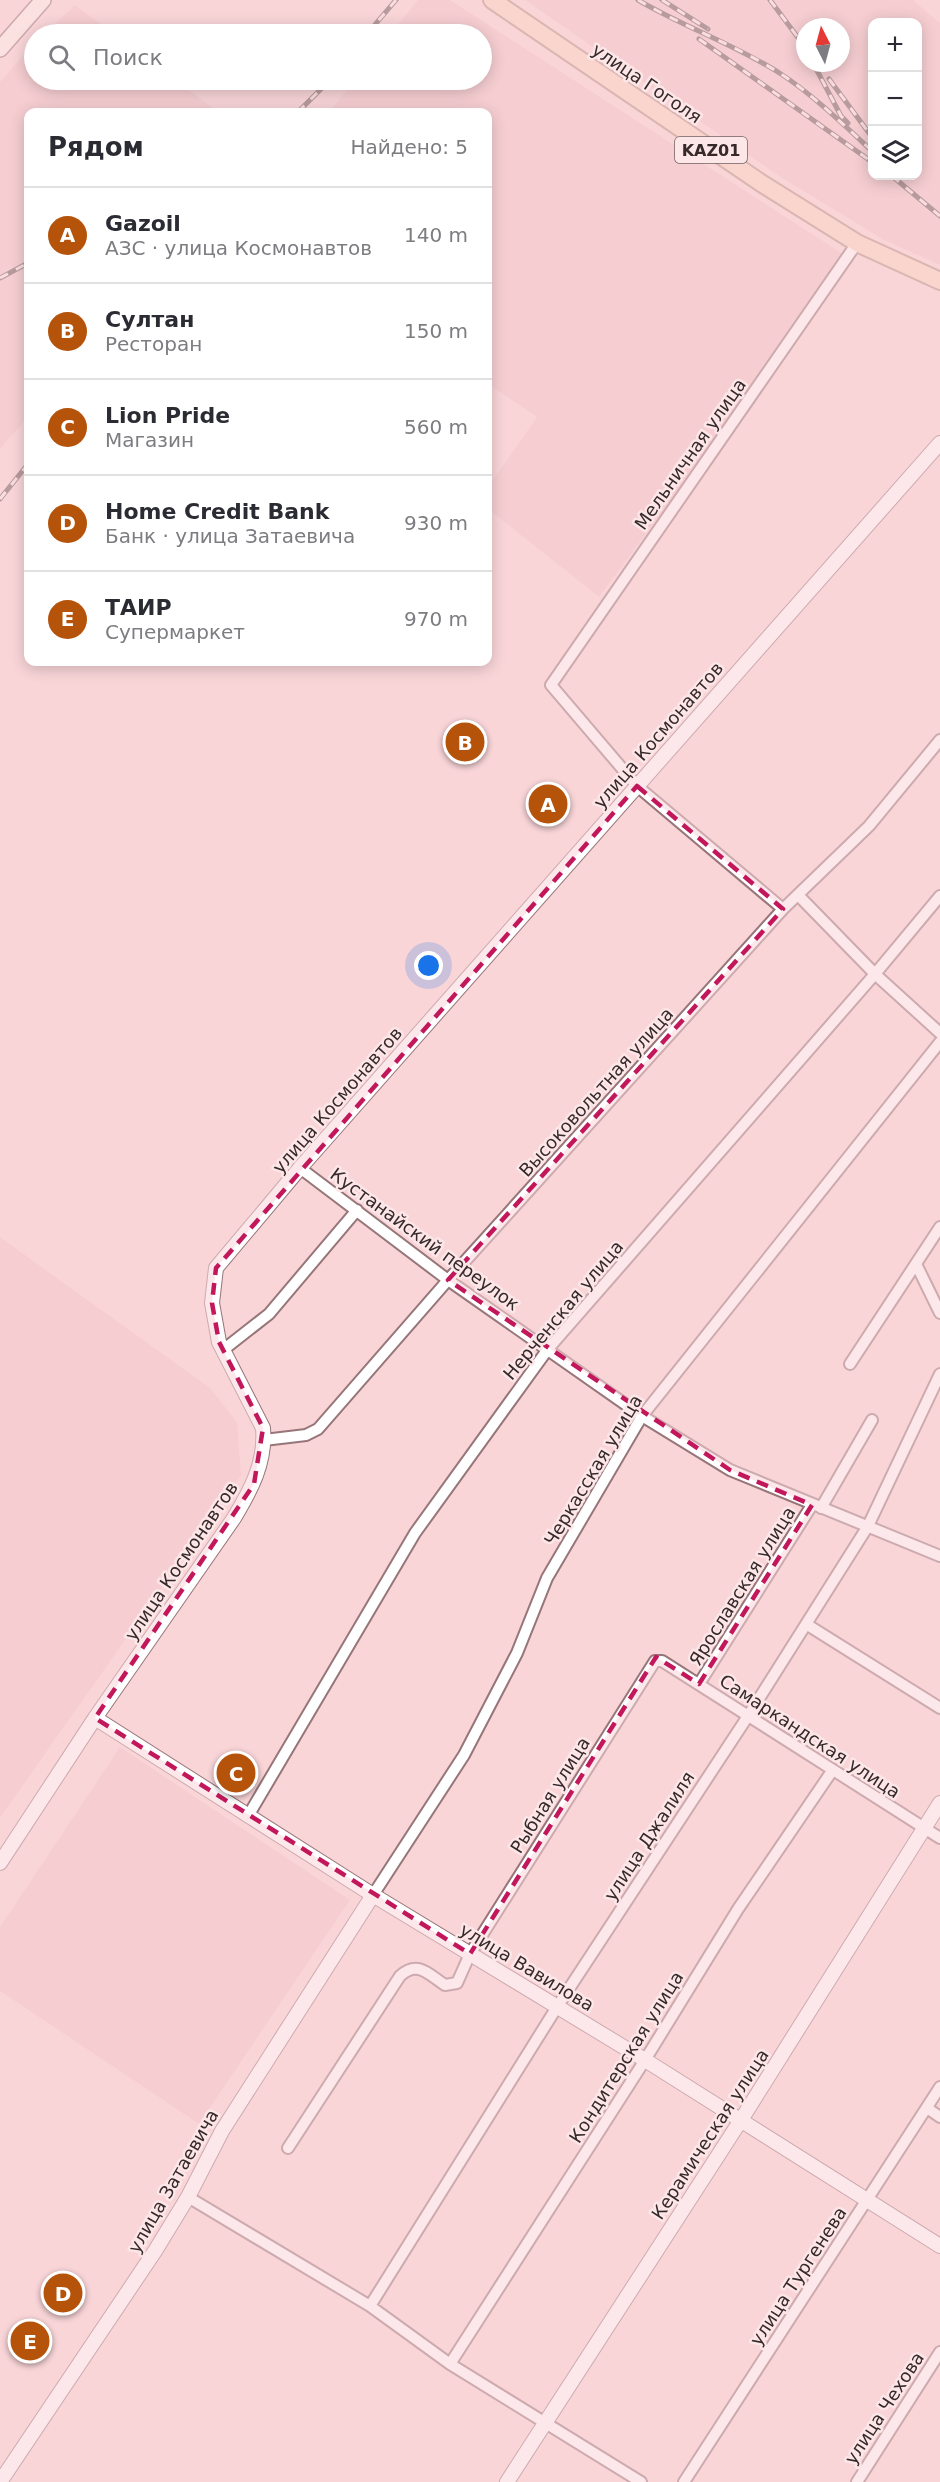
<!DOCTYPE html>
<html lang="ru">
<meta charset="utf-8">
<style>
body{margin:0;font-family:"DejaVu Sans",sans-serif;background:#f7f7f7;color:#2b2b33}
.controls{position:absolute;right:18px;top:18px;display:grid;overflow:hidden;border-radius:12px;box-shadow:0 3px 15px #0003}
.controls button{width:54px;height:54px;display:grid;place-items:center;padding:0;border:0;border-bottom:2px solid #e1e1e2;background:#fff;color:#2b2b33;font:30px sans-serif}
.compass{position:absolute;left:796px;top:18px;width:54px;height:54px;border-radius:50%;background:#fff;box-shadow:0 3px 15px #0003;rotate:354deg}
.you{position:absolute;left:429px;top:966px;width:21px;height:21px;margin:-15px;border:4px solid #fff;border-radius:50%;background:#1a73e8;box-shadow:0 0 0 9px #1a73e833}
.badge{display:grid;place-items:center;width:39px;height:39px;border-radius:50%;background:#b45309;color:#fff;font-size:20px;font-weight:700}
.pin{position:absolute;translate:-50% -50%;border:3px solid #fff;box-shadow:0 2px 6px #0006}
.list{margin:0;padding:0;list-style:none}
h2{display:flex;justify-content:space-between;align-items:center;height:78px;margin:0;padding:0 24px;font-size:26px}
h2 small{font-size:20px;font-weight:400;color:#7c7c81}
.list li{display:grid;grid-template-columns:39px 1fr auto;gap:18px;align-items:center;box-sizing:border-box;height:96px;padding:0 24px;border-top:2px solid #e1e1e2}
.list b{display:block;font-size:22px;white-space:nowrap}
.list p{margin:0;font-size:20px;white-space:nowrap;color:#7c7c81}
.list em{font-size:20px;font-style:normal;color:#7c7c81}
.icon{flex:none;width:33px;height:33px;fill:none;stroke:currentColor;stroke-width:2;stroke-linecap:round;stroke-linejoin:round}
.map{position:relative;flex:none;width:940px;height:2482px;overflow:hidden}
.search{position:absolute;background:#fff;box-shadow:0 3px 15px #0003;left:24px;top:24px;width:468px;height:66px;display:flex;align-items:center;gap:15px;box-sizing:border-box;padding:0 21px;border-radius:33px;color:#7c7c81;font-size:22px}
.panel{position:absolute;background:#fff;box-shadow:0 3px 15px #0003;left:24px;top:108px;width:468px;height:558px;border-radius:12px}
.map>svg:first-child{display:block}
.built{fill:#f1c6ca;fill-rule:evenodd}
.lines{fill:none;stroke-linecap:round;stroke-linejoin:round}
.minor-casing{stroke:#967679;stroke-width:14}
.tertiary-casing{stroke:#967679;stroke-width:16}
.secondary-casing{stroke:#967679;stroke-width:18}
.trunk-casing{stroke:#b49183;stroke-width:20}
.minor{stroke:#fff;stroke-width:10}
.tertiary{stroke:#fff;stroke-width:14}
.secondary{stroke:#fdefe8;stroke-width:15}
.trunk{stroke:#fad4c2;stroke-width:16}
.rail-casing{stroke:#665455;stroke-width:5}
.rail{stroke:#fce6e8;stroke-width:3;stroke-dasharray:9;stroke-linecap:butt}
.marked{fill:none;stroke:#c2185b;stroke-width:4.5;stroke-dasharray:12 8;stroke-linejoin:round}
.labels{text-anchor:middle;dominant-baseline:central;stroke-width:5;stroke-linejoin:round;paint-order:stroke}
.shield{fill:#fce6e8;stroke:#716263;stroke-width:1.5}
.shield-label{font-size:16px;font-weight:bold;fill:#36292a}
.street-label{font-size:18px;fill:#36292a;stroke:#fce6e8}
</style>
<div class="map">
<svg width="940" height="2482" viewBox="0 0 940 2482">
<rect width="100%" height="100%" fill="#f9d5d8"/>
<path class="built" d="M418,0H450L846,256L719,436L599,597L488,509V487L537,417L488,384V112H329L355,80H482V34H390Z
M525,0H913L940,23V265L884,240L782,178ZM872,22H918V176H872ZM805,27H841V63H805Z
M75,5L114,34H44Z
M34,43V80H175L219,112H28V417L0,449V82Z
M0,1237L210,1388L237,1422L241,1475L0,1818Z
M120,1747L350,1900L199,2124L0,1991V1927Z"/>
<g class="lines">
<g class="minor-casing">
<path id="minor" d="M798,895L875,974L940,1033
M783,909L637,786L551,685L857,243
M300,1168L448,1280L642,1416L730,1470L940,1556
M916,1264L940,1313
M223,1350L269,1314L357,1210
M850,1364L940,1227
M264,1440L306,1435L318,1429L448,1280L783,909L869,826L940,740
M821,1508L872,1420
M806,1624L940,1708
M699,1684L812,1505
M248,1816L415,1533L548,1349L875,974L940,896
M373,1895L464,1755L517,1653L547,1578L642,1416L940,1042
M927,2108L940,2117
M288,2148L400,1976C418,1960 428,1974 445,1985L457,1983L470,1954L655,1661H662L940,1838
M188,2197L370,2306L450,2364L641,2482
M370,2306L557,2007L748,1716L868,1526L940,1374
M450,2364L645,2060L738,1909L832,1771
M684,2482L940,2087
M857,2482L940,2352"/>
</g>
<g class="tertiary-casing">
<path id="tertiary" d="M95,1718L373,1895L645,2060L940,2246
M0,1863L95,1718L234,1518C251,1490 266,1462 263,1428L219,1342L212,1303L216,1268L300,1168L940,443
M0,2482L155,2251L188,2197L222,2131L373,1895
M507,2482L741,2120L940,1803"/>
</g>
<g class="secondary-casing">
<path id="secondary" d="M0,49L43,0"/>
</g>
<g class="trunk-casing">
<path id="trunk" d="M492,0L761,183L857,243L940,281"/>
</g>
<use href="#minor" class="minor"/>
<use href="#tertiary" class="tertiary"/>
<use href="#secondary" class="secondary"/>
<use href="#trunk" class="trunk"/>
<g class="rail-casing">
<path id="rail" d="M638,0C684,27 736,45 781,74C812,94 845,126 872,151
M662,0L708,29
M770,0L805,47
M367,34L396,0
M699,39L872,162
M813,63L841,116L848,123
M829,79L872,137
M298,112L330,80
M892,176L940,216
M0,278L28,263
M0,499L28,464"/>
</g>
<use href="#rail" class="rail"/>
</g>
<path d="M0 0H940V2482H0ZM637,786L783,909L448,1280L730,1470L812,1505L699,1684L656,1657L470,1954L95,1718L254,1484L263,1428L219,1342L212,1303L216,1268Z" fill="#f9d5d8" fill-opacity=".55" fill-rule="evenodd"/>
<path class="marked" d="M637,786L783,909L448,1280L730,1470L812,1505L699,1684L656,1657L470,1954L95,1718L254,1484L263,1428L219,1342L212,1303L216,1268Z"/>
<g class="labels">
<rect class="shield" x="675" y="137" width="72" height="26" rx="4.5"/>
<g class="shield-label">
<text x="711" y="150">KАZ01</text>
</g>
<g class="street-label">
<text transform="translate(647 83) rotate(34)">улица Гоголя</text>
<text transform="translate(690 454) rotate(-55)">Мельничная улица</text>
<text transform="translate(658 735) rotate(-49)">улица Космонавтов</text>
<text transform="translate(596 1092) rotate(-48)">Высоковольтная улица</text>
<text transform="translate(337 1100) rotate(-49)">улица Космонавтов</text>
<text transform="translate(425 1239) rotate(36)">Кустанайский переулок</text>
<text transform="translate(563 1310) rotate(-50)">Нерченская улица</text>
<text transform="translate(593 1470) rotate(-59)">Черкасская улица</text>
<text transform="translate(181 1561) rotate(-56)">улица Космонавтов</text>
<text transform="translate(742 1586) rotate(-58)">Ярославская улица</text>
<text transform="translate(810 1736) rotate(33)">Самаркандская улица</text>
<text transform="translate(550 1795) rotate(-58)">Рыбная улица</text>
<text transform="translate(649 1836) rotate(-57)">улица Джалиля</text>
<text transform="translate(527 1967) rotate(31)">улица Вавилова</text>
<text transform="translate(626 2057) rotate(-58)">Кондитерская улица</text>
<text transform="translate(710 2134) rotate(-57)">Керамическая улица</text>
<text transform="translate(173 2181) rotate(-60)">улица Затаевича</text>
<text transform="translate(798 2276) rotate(-57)">улица Тургенева</text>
<text transform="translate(884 2408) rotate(-57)">улица Чехова</text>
</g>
</g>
</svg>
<div class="controls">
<button>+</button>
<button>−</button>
<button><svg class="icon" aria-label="layers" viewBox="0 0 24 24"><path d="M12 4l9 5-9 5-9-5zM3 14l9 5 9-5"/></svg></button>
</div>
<svg class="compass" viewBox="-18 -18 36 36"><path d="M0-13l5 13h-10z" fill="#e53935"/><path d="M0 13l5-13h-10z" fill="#7c7c81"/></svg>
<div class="you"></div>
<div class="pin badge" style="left:548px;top:804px">A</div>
<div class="pin badge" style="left:465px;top:742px">B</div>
<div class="pin badge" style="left:236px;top:1773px">C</div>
<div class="pin badge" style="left:63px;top:2293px">D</div>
<div class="pin badge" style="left:30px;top:2341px">E</div>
<div class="search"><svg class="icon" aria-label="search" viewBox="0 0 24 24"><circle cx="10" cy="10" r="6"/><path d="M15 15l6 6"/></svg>Поиск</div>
<section class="panel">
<h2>Рядом<small>Найдено: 5</small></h2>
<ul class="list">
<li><span class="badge">A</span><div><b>Gazoil</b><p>АЗС · улица Космонавтов</p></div><em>140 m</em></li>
<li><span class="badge">B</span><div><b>Султан</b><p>Ресторан</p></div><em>150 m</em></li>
<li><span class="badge">C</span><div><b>Lion Pride</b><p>Магазин</p></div><em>560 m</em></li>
<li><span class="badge">D</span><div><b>Home Credit Bank</b><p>Банк · улица Затаевича</p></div><em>930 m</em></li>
<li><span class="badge">E</span><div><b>ТАИР</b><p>Супермаркет</p></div><em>970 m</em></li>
</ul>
</section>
</div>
